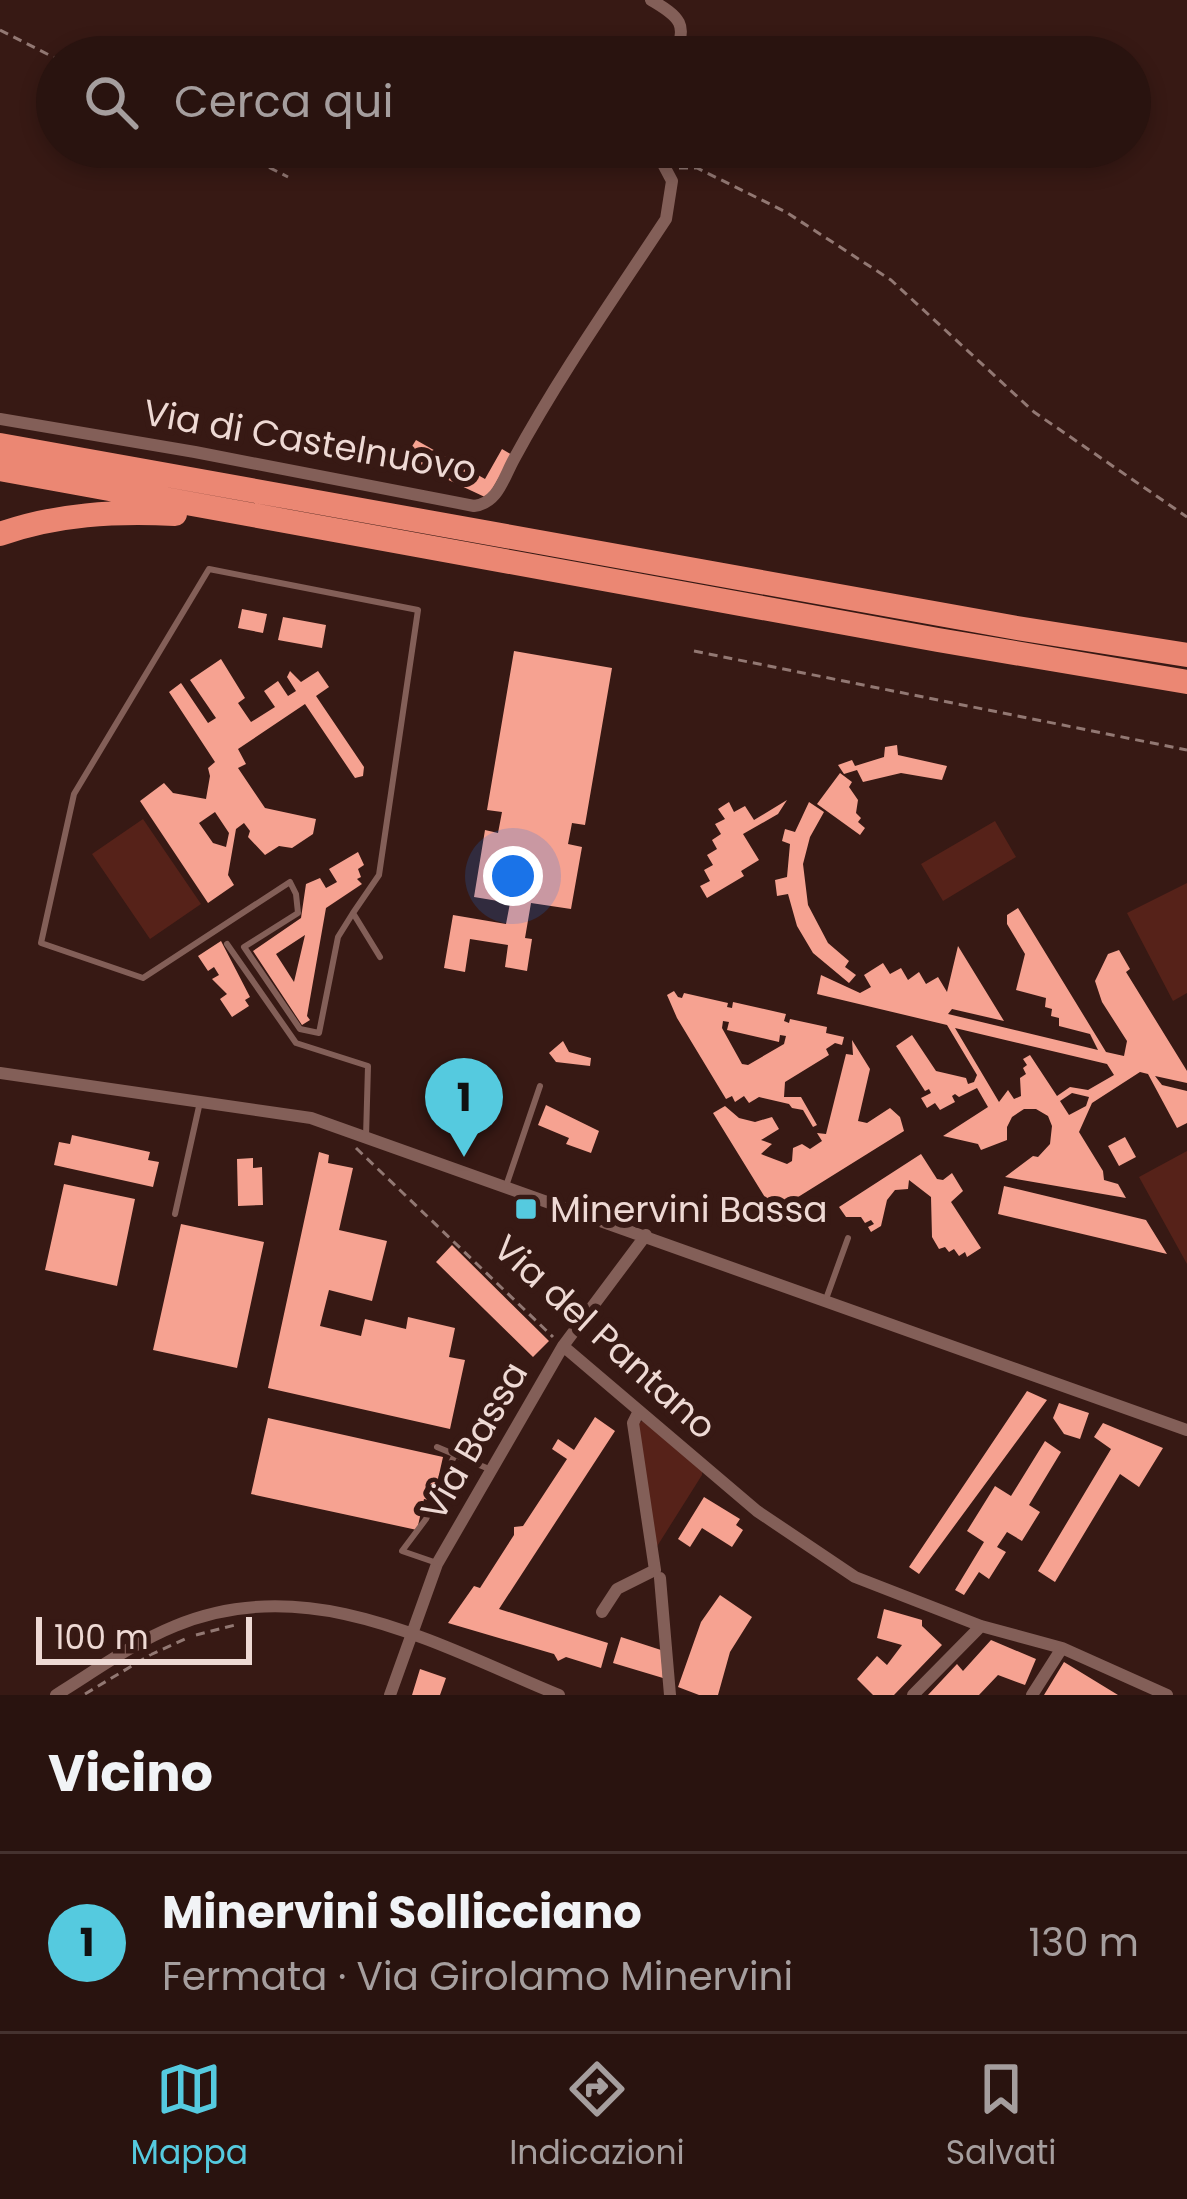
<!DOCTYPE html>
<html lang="it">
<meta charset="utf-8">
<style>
body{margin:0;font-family:Poppins,sans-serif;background:#35201d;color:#f1f3f6}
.scale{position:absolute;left:36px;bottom:30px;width:216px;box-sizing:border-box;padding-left:12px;border:6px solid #eed9d4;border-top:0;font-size:33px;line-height:42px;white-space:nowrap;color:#eed9d4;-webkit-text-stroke:9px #371914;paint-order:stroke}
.you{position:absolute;left:513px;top:876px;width:42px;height:42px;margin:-30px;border:9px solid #fff;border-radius:50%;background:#1a73e8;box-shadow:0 0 0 18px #1a73e833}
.badge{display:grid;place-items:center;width:78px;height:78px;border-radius:50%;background:#55cadf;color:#111;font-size:39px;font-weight:700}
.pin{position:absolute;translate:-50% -99px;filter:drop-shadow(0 3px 6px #0008)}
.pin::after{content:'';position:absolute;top:63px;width:42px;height:36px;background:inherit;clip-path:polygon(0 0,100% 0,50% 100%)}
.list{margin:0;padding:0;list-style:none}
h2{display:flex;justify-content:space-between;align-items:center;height:156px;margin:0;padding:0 48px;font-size:51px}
h2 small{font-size:39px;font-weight:400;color:#a59e9e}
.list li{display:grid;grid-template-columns:78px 1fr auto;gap:36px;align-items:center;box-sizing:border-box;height:180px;padding:0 48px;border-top:3px solid #45322f}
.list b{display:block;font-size:45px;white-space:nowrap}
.list p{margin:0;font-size:39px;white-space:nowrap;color:#a59e9e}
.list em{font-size:39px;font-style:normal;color:#a59e9e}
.icon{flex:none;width:66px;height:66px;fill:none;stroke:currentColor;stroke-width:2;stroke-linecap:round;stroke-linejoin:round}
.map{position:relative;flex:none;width:1187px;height:1695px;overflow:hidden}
.search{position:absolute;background:#29130f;box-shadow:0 6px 18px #0003;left:36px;right:36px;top:36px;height:132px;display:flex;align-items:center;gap:30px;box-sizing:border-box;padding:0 42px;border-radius:66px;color:#a59e9e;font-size:45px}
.sheet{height:336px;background:#29130f}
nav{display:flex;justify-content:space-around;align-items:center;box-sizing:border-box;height:168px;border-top:3px solid #45322f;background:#29130f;font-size:33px;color:#a59e9e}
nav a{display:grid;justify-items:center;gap:6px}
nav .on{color:#55cadf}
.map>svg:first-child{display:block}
.green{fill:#562219}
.building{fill:#f6a291;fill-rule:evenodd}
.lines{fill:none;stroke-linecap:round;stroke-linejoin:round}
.path{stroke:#927873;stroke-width:3;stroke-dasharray:9 6;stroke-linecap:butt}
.lane{stroke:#835f58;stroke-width:6}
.street{stroke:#835f58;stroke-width:12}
.highway{stroke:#eb8773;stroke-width:24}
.poi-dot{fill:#55cadf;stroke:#371914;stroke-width:4.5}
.labels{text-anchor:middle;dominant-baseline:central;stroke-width:12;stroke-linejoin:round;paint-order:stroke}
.street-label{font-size:36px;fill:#eed9d4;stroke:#371914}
.poi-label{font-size:36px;fill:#eed9d4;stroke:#371914;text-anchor:start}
</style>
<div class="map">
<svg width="1187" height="1695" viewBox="0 0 1187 1695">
<rect width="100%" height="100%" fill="#371914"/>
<path class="green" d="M143,819L201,904L150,939L92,854Z
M995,821L1016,857L943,901L921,864Z
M1187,883V993L1173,1001L1127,913Z
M1187,1151V1264L1139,1177Z
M643,1421L702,1469V1475L656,1548L638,1423Z"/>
<path class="building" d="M416,440L485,479L502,449L512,455L487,498L425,469L421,476L401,464Z
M242,609L267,614L263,633L238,628Z
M283,617L326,625L322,648L278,640Z
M514,651L612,668L585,825L572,823L568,844L582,847L571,909L531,903L525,938L532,939L527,971L505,967L508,945L470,939L465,972L444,968L453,915L506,924L510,903L474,897L485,830L498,833L502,812L487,810Z
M221,659L245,698L238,703L251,722L275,707L264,691L278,681L288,696L296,691L287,677L290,671L301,682L318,671L329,687L316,696L364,767L363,776L355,778L305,704L238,749L246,764L238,768L265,808L316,819L313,834L292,848L279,846L265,855L248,837L250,831L244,823L236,829L228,875L234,885L208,903L140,801L164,783L173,793L206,799L210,776L208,768L215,762L169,692L181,683L208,723L216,718L190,680ZM215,812L229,833L226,847L213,843L199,823Z
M897,745L898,755L947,766L942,780L901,773L863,782L857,770L844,774L838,765L852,760L855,766L884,757L885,747Z
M840,773L852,782L849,787L858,800L856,813L861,818L858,822L865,828L860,835L817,804Z
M787,800L778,814L743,834L759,860L741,871L744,876L707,898L700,886L710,881L704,870L713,865L707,855L717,849L712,840L721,834L715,824L725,819L718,809L729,802L734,812L745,806L754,820Z
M809,802L824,812L810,837L803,864L808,905L828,943L849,961L845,967L856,975L849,983L813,953L797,926L788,894L777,896L775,880L787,877L790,844L782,841L785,829L795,832Z
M358,852L364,865L358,869L361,877L357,879L362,884L326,908L307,1016L310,1020L302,1025L253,951L301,918L306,884L320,878L326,888L337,882L329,869ZM305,935L294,982L276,954Z
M1018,908L1106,1052L1124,1056L1127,1041L1102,1002L1095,981L1108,954L1119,950L1130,969L1126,972L1187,1071V1083L1155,1076L1162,1085L1187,1091V1123L1177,1128L1148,1074L1140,1072L1092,1103L1079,1132L1103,1171L1104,1180L1118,1184L1126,1198L1005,1177L1033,1156L1038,1157L1050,1144L1052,1126L1048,1116L1036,1109H1024L1012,1117L1007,1127V1140L981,1150L978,1144L943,1136L988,1107L977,1088L959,1097L955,1094L952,1096L955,1102L940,1110L935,1103L927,1108L921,1098L931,1093L929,1089L925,1091L896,1046L912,1035L936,1071L966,1078L968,1084L974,1082L977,1075L947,1025L817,994L821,975L860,993L871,987L864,975L883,963L890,974L901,968L908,980L919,972L926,984L938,977L947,992L958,946L1004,1021L952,1009L948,1014L1098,1050L1090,1034L1059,1026V1018L1051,1016L1052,1009L1045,1007L1046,998L1016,990L1025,954L1007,924V915ZM955,1028L1107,1064L1114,1075L1088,1090L1070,1087L1057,1096L1030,1055L1023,1059L1027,1065L1023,1068L1026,1074L1020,1078L1021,1096L1014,1099L1008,1090L999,1102ZM1072,1093L1089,1097L1086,1106L1069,1115L1060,1101Z
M221,941L250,997L245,1000L249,1006L232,1017L220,999L227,994L212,979L219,975L214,967L208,971L198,956Z
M674,991L678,997L682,998L684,993L728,1003L727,1007L732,1008L733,1002L786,1014L784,1021L789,1023L790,1019L827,1027L826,1033L844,1037L842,1045L835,1043L826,1049L829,1055L785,1082L784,1097H801L817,1125L813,1127L803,1110L792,1108L789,1104L759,1097L749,1103L744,1096L735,1102L732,1096L726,1099L677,1018L667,995ZM723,1021L729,1022L727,1030L779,1042L780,1035L786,1036L784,1044L748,1065L742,1064L722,1028Z
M852,1040L870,1069L858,1121L867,1123L890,1108L900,1117L904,1131L774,1212L713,1113L725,1106L739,1118L755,1122L772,1117L779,1129L761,1140L772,1144L761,1154L787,1164L792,1161L793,1148L802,1144L810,1149L822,1141L817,1133L826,1134L846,1054L853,1055Z
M563,1041L569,1052L591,1058L590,1066L556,1062L549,1053Z
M546,1105L599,1131L591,1153L566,1144L569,1138L538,1125Z
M72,1135L150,1152L148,1160L159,1162L153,1187L54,1165L59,1142L70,1144Z
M1125,1137L1136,1157L1119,1166L1108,1146Z
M319,1152L329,1155L328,1163L353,1168L339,1230L387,1241L372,1301L329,1290L320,1326L361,1336L365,1319L406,1329L408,1317L455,1328L449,1357L465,1360L450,1429L268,1388Z
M921,1154L937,1179L943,1180L952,1173L963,1191L951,1202L981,1248L967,1257L965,1252L959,1256L954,1249L949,1252L945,1247L939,1249L932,1237L931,1197L909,1180L908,1189L895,1190L887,1200L881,1226L871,1232L868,1227L874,1224L871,1220L865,1223L861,1217H846L839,1207Z
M253,1158V1168L262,1167L263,1205L238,1206L237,1159Z
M64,1184L135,1199L117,1286L45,1270Z
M1004,1186L1146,1220L1167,1254L998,1214Z
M181,1224L264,1242L237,1368L153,1350Z
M452,1245L549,1341L533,1357L436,1262Z
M1027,1391L1047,1400L919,1574L909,1567Z
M1059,1403L1089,1413L1080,1439L1064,1434L1053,1418Z
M595,1417L615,1431L499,1609L608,1643L601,1668L566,1657L558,1661L554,1654L448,1623L474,1586L480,1588L514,1535V1527L523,1526L567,1459L552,1449L558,1439L574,1450Z
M268,1418L443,1457L433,1501L424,1499L417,1530L251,1494Z
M1103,1423L1163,1448L1139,1487L1120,1474L1055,1582L1038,1571L1111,1449L1094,1437Z
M1045,1441L1061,1452L1029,1505L1040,1512L1022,1541L1007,1532L997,1547L1006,1552L989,1579L979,1572L964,1595L955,1590L984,1542L967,1531L995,1486L1011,1496Z
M704,1497L740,1519L736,1525L743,1530L732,1547L702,1528L690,1547L678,1539Z
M720,1595L752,1617L730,1652L718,1695H699L678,1687L701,1622Z
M884,1609L922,1620V1626L942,1645L894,1695H873L857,1679L877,1656L887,1665L902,1645L877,1638Z
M621,1637L661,1650L663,1678L613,1663Z
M991,1640L1036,1659L1025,1685L998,1675L979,1695H928L957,1664L963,1671Z
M1064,1662L1118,1695H1044Z
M420,1669L446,1678L440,1695H412Z"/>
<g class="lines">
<path class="path" d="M0,30L57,59
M229,147L288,177
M679,168H697L786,212L891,280L1034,412L1187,517
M694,651L1187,750
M356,1148L553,1337
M196,1635L239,1624
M85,1694L150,1655L187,1638"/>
<path class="lane" d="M353,913L379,875L418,610L209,569L74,794L41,943L143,978L290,882L296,894L298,913L244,947L300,1029L319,1033L338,937L353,913L380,957
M227,944L296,1043L368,1066L366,1137
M506,1186L540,1086
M175,1214L200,1102
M826,1299L848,1238
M437,1447L489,1469
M434,1562L402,1551L426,1519L455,1454"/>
<path class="street" d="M651,0C679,16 690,25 673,57
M0,419L195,452L474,506C498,503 503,479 514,459C559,376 614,298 666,219L672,181L654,147
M0,1073L311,1118L1187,1430
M563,1346L757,1511L855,1577L981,1626L1062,1648L1167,1695
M660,1578L670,1695
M602,1612L617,1589L655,1570L633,1423L639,1411
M56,1695C95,1671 133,1643 175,1626C308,1570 438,1645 559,1695
M390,1695L437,1564L563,1346L646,1235
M913,1695L981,1626
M1032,1695L1062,1648"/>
<path class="highway" d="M0,445L1017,628L1187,655
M0,469L938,640L1187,682
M0,534C57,514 115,511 175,514"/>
</g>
<rect class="poi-dot" x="514" y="1197" width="24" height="24" rx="6"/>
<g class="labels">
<g class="street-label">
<text transform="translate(310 441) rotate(10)">Via di Castelnuovo</text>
<text transform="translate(605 1337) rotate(42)">Via del Pantano</text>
<text transform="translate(474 1441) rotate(-60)">Via Bassa</text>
</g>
<g class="poi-label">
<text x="550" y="1209">Minervini Bassa</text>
</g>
</g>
</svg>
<div class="scale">100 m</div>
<div class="you"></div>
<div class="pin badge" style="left:464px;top:1157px">1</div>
<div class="search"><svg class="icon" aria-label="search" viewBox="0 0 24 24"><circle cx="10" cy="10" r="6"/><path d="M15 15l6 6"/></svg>Cerca qui</div>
</div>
<section class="sheet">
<h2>Vicino<small></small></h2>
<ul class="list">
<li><span class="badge">1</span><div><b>Minervini Sollicciano</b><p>Fermata · Via Girolamo Minervini</p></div><em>130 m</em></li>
</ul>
</section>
<nav>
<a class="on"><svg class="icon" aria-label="map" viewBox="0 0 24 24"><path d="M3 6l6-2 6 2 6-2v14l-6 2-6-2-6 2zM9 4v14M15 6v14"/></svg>Mappa</a>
<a><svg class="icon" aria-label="directions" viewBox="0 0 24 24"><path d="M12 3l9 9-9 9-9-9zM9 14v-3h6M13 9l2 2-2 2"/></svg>Indicazioni</a>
<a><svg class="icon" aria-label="saved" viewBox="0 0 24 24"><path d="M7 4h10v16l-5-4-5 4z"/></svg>Salvati</a>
</nav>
